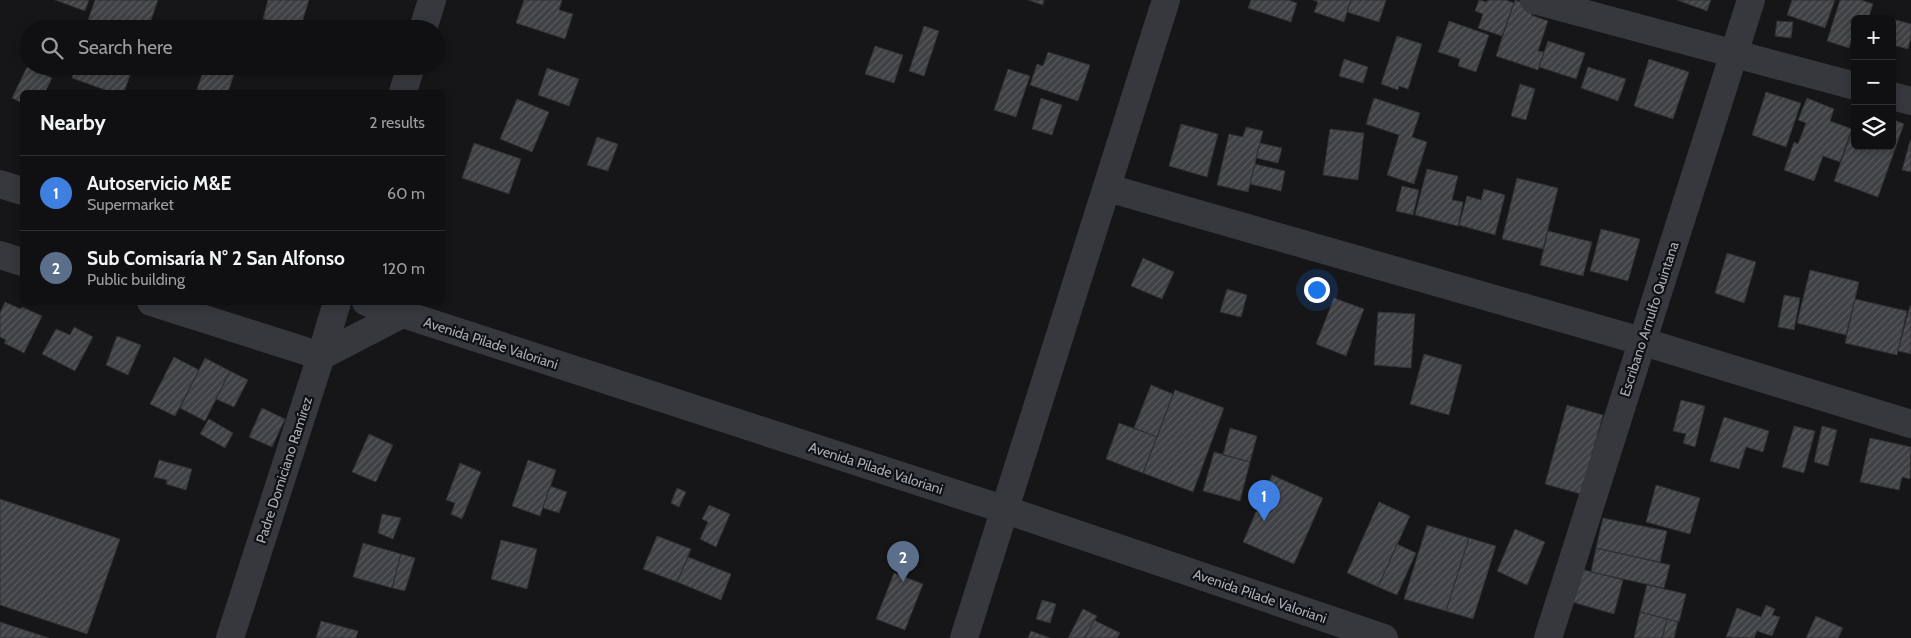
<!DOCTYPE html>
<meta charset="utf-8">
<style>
body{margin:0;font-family:Cabin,sans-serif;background:#19191b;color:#f1f3f6}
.controls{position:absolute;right:15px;top:15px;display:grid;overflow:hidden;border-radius:8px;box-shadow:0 2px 8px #0003}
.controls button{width:45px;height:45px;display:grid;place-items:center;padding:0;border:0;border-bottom:1px solid #303032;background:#101012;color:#f1f3f6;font:25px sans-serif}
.you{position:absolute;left:1316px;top:289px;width:18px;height:18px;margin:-12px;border:4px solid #fff;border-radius:50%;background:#1a73e8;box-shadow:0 0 0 8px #1a73e833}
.badge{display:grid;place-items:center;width:32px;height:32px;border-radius:50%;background:#f2b134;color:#fff;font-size:16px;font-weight:700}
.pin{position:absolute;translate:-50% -41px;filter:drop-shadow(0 1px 2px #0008)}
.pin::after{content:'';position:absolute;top:26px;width:18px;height:15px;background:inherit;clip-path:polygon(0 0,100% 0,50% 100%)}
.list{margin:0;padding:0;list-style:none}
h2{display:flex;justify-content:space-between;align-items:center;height:65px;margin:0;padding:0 20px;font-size:21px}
h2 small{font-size:16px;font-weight:400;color:#9c9d9f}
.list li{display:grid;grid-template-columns:32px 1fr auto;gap:15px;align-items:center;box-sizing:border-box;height:75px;padding:0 20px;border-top:1px solid #303032}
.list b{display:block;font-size:19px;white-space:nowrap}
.list p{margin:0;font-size:16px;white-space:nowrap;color:#9c9d9f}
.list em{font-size:16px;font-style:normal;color:#9c9d9f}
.icon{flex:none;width:28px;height:28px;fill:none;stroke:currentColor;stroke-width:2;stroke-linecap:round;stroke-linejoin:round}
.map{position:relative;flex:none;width:1911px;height:638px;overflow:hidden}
.search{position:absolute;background:#101012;box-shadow:0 2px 8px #0003;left:20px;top:20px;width:425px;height:55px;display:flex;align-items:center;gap:12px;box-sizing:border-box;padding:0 18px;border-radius:28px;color:#9c9d9f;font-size:19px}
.panel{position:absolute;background:#101012;box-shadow:0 2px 8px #0003;left:20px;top:90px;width:425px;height:215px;border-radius:8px}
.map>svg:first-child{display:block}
.building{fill:url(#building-hatch);stroke:#303034}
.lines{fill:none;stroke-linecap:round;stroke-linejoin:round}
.minor{stroke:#37383d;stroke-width:28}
.labels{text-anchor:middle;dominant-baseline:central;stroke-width:4.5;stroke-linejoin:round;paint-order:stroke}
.street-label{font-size:14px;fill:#a8adb8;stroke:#111113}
</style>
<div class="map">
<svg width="1911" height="638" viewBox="0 0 1911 638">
<defs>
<pattern id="building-hatch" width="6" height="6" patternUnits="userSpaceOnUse" patternTransform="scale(1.25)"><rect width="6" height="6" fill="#404145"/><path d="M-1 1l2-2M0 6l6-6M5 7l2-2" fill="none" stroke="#595a5e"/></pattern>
</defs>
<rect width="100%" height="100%" fill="#161618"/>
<path class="building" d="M55,0H89L85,11Z
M95,0H158L148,29H112L88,20Z
M268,0H309L300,29L263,19Z
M524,0H562L559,10L573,14L565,39L516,23Z
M1028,0H1044L1043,5Z
M1251,0H1288L1297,3L1291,22L1248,8Z
M1313,0H1351L1344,22L1314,12L1318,2Z
M1351,0H1386L1379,22L1347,12Z
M1479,0L1487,2L1488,0H1506L1514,3L1502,36L1478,28L1483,14L1475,11Z
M1515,0L1534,6L1531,15L1548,21L1538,51L1544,52L1538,70L1496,56Z
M1677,0H1711L1707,11Z
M1792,0H1835L1825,28L1787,15Z
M1840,0H1861L1873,4L1868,19H1855V39L1852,38L1849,48L1827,41Z
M1889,18L1911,24V37L1908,49L1892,45V19Z
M1449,21L1489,35L1476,72L1458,66L1460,59L1438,52Z
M1777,21L1793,22L1791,38L1775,36Z
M924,26L939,31L924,76L909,71Z
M1397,36L1422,44L1408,89L1399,86L1398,90L1381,84Z
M1548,41L1585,53L1576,79L1539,67Z
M875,46L903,55L894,83L865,74Z
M1048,52L1090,65L1078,101L1030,85L1037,64L1043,66Z
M1344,59L1368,67L1363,83L1339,76Z
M1649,59L1689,72L1673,119L1634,106Z
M76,66H122L132,70L124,92H111L72,78Z
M205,66H237L228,92H196Z
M27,67L52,78L45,92H22V103L12,98Z
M1588,67L1626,79L1618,101L1581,88Z
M547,68L579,79L569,106L538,95Z
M1008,69L1030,76L1016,117L994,110Z
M1520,84L1535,89L1526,120L1511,116Z
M1766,92L1801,103L1786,147L1752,135Z
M1041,98L1062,105L1052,135L1032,129Z
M1374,98L1420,113L1412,137L1427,142L1414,184L1387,175L1399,135L1366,124Z
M1807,98L1834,109L1830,121L1852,129L1840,162L1823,156L1814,181L1784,170L1794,142L1798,144L1806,123L1798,120Z
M517,99L549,112L532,152L500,139Z
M1892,119L1904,124L1878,197L1834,181L1854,126L1855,146H1892Z
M1181,124L1218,134L1207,177L1169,166Z
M1246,127L1263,131L1248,192L1217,185L1229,134L1243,137Z
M1330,129L1364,133L1358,180L1323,175Z
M597,137L618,144L608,171L587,165Z
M1910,141H1911V172L1902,170Z
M474,143L521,159L509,194L462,178Z
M1260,143L1282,148L1278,163L1256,158Z
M1255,164L1285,171L1281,191L1250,184Z
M1427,169L1458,176L1452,200L1463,202L1458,226L1415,215Z
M1517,178L1558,188L1543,249L1502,239Z
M1402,186L1419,190L1413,215L1396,211Z
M1484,189L1505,195L1495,235L1459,225L1467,196L1481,200Z
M1601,229L1640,239L1628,281L1590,271Z
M1548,231L1592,242L1583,276L1540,265Z
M1727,253L1756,262L1744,303L1715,293Z
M1143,258L1174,272L1162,299L1131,286Z
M1810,270L1859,282L1846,335L1797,323Z
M1227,289L1247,295L1241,317L1220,312Z
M1784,295L1800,298L1794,330L1778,327Z
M1334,298L1364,309L1346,356L1316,344Z
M1855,299L1907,311L1897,355L1845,343Z
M5,302L21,309L22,307L42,316L24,353L4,343L6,340L0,337V313Z
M1910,306H1911V354L1898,351Z
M1378,312L1415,314L1411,368L1374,365Z
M74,327L93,337L75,371L42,354L56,329L70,335Z
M117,336L141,345L128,375L106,365Z
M1424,354L1462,365L1449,415L1410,404Z
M174,357L199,370L175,416L150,404Z
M205,358L230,371L205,421L180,408Z
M230,371L248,380L234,407L216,399Z
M1151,385L1173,394L1157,437L1134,428Z
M1175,390L1224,408L1193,492L1143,473Z
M1681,400L1705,406L1695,447L1683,443L1686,434L1673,431Z
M1567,405L1603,415L1581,494L1545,484Z
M262,408L285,419L272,447L249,437Z
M1724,417L1769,431L1763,452L1746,447L1739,469L1710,461Z
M209,419L233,433L225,448L200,434Z
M1119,423L1157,437L1143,473L1106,459Z
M1794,426L1815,431L1804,473L1782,467Z
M1822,426L1837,430L1828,466L1814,462Z
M1230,428L1257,436L1250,462L1223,455Z
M369,434L393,445L376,482L352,472Z
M1870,438L1911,447L1910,479L1902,477L1899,490L1860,482Z
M1214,452L1250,462L1240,501L1203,491Z
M159,460L192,469L186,490L166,484L167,480L154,477Z
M528,460L556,470L540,516L512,506Z
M460,463L481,472L462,519L451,514L455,503L446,500Z
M1272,475L1323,498L1294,564L1243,542Z
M1656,485L1700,498L1690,534L1646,522Z
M550,486L567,492L559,513L543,508Z
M677,488L686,492L679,507L671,503Z
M0,499L120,539L87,634L0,605Z
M1379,502L1410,516L1378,587L1347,573Z
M709,505L730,514L716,547L700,539L708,522L702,519Z
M382,514L401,518L393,539L378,533Z
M1603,518L1667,531L1660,562L1596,548Z
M1427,525L1469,538L1446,611L1404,599Z
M1515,529L1545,542L1527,585L1497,571Z
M657,536L691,549L677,582L643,569Z
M1469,538L1496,546L1473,619L1446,611Z
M501,540L537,549L527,589L491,579Z
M363,543L401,554L392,588L353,577Z
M1397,544L1416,553L1397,595L1378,587Z
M1596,548L1670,565L1664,588L1591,572Z
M401,554L415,558L405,591L392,588Z
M688,557L731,574L721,600L677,582Z
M1581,569L1623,580L1614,614L1572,602Z
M894,573L923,584L905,630L876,619Z
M1647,585L1686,594L1679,622L1640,612Z
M1042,600L1056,604L1050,623L1036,619Z
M1766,605L1775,609L1772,615L1780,617L1772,636L1757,631L1754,638L1726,637L1737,608L1761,617Z
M1083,609L1097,616L1085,638H1068Z
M1640,612L1667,619L1662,638H1634Z
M1816,616L1843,628L1838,638H1806Z
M1667,619L1678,622L1674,638H1662Z
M1094,620L1120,633L1117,638H1085Z
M321,621L358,631L356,638H316Z
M0,622L49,638H0Z
M1031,631L1050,638H1028Z"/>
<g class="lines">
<path class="minor" d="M1534,0L1855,86
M423,29L432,0
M403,92L411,66
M1892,96L1911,101
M0,184L22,191
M1108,188L1641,341L1911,424
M0,255L22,262
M151,302L321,356L402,314
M366,302L1006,510L1384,638
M230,638L321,356L337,302
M964,638L1166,0
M1548,638L1751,0"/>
</g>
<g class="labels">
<g class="street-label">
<text transform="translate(1649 319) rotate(-72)">Escribano Arnulfo Quintana</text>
<text transform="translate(491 343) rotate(18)">Avenida Pilade Valoriani</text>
<text transform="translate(876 468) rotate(18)">Avenida Pilade Valoriani</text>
<text transform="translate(284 470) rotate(-72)">Padre Domiciano Ramírez</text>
<text transform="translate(1260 596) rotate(19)">Avenida Pilade Valoriani</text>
</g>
</g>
</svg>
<div class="controls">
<button>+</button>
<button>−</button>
<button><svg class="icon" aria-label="layers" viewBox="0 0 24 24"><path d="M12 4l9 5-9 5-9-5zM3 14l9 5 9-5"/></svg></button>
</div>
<div class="you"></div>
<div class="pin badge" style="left:1264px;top:521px;background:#3f7fe0">1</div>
<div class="pin badge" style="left:903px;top:582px;background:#5c6f8a">2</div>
<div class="search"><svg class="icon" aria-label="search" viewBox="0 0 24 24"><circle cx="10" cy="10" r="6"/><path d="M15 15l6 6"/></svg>Search here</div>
<section class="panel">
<h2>Nearby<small>2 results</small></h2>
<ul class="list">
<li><span class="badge" style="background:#3f7fe0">1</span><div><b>Autoservicio M&amp;E</b><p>Supermarket</p></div><em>60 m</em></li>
<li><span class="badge" style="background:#5c6f8a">2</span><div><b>Sub Comisaría N° 2 San Alfonso</b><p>Public building</p></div><em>120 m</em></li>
</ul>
</section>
</div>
